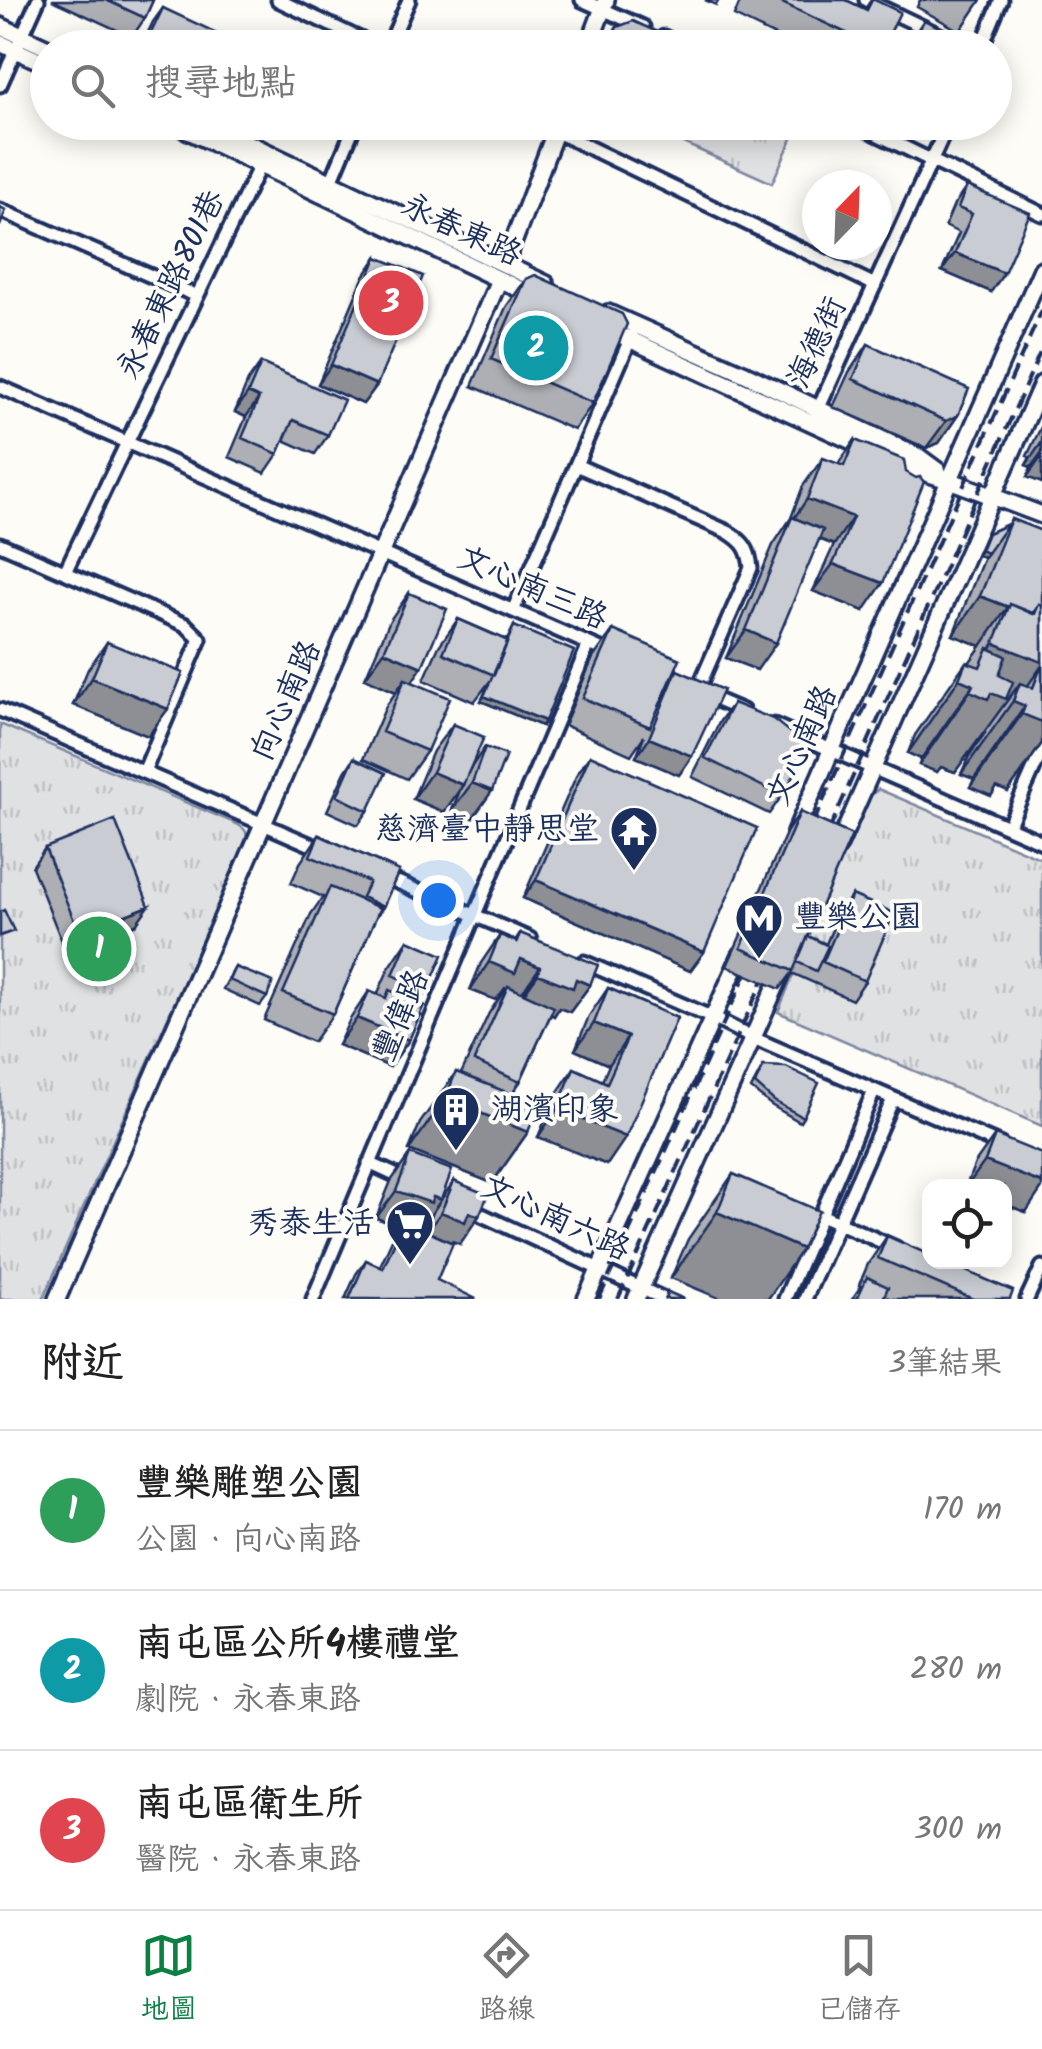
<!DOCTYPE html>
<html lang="zh-TW">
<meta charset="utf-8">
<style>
body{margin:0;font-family:Kalam,"LXGW WenKai TC",sans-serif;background:#f6f6f6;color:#222}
.controls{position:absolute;right:30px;bottom:30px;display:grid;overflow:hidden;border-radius:20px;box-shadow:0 5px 25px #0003}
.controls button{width:90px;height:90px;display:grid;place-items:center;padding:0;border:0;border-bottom:2px solid #e0e0e0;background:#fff;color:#222;font:50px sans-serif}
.compass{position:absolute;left:802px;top:170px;width:90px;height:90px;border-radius:50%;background:#fff;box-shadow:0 5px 25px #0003;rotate:23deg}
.you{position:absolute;left:438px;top:900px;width:35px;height:35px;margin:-25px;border:8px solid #fff;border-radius:50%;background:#1a73e8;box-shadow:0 0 0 15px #1a73e833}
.badge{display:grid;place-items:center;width:65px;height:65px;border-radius:50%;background:#0b8043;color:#fff;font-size:32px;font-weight:700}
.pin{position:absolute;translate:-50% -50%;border:5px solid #fff;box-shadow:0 2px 10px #0006}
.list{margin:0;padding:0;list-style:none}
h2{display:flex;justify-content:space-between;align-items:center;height:130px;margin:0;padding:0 40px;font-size:42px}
h2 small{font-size:32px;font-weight:400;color:#767676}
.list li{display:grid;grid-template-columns:65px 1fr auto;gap:30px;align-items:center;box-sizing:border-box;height:160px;padding:0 40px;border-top:2px solid #e0e0e0}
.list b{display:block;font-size:38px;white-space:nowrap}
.list p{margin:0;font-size:32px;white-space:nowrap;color:#767676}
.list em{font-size:32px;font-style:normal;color:#767676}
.icon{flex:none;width:55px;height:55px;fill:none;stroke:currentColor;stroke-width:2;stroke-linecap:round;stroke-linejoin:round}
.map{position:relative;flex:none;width:1042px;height:1299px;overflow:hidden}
.search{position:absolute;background:#fff;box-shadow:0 5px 25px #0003;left:30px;right:30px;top:30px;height:110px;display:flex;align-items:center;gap:25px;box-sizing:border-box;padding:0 35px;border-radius:55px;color:#767676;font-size:38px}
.sheet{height:610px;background:#fff}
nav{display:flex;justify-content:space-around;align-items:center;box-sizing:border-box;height:140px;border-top:2px solid #e0e0e0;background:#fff;font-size:28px;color:#767676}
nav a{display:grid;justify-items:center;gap:5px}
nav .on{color:#0b8043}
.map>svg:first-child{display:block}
.park{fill:url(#park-tufts);stroke:#7e88a0;stroke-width:2.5}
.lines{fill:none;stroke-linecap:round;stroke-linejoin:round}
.street-casing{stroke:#1b2f5e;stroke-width:19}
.secondary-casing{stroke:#1b2f5e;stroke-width:22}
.street{stroke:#fdfcf7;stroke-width:11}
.secondary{stroke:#fdfcf7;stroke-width:15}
.rail{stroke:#1b2f5e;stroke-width:4;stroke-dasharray:15 8;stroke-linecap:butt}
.wall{fill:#adafb5;stroke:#1b2f5e;stroke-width:2.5;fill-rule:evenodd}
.shaded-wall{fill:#8d8f94;stroke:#1b2f5e;stroke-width:2.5;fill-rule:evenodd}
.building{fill:#c9ccd3;stroke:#1b2f5e;stroke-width:2.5}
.labels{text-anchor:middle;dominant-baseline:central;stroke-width:8;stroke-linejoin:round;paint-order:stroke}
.street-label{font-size:32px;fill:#1b2f5e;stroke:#fdfcf7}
.poi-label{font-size:32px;fill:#1b2f5e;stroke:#fdfcf7;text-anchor:end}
</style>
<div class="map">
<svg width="1042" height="1299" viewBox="0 0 1042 1299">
<defs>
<pattern id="park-tufts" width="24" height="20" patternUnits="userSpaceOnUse" patternTransform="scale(2.5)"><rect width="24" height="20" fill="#e0e1e3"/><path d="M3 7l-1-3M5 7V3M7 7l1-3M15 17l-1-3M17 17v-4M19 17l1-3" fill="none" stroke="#c0c1c5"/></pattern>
</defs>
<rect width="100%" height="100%" fill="#fdfcf7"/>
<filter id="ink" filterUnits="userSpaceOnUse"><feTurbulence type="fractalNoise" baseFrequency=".01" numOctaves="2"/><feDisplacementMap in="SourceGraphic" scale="20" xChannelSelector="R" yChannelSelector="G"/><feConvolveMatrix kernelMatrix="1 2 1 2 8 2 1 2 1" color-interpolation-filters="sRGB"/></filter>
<g filter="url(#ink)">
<path class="park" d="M639,123L799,122V123L772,183Z
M0,724L237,824C245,829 248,831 246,841L43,1299H0Z
M878,789L1042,859V1126L778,1012L865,801Z"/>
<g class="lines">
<g class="street-casing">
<path id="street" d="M278,0L379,48
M582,0L643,27
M866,0L967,48
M664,37L687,48
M388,48L409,0
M981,48L1001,0
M0,85L38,0
M536,122L875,285
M852,122L1042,214
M328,189L356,122
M0,210L197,296
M0,387L610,653
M816,414L949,122
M576,465L728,532C744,542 749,549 751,568L697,691
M0,544L186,625L200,639L144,772
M65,572L262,161
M513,611L632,335
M705,695L743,711
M0,710L323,850
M774,725L1042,842
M1008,827L1042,750
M381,875L530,939
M584,962L713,1018L753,1038L1001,1145
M369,1163L406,1180
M469,1209L664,1299
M821,1215L896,1248
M313,1299L589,644
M785,1299L874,1091
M805,1299L893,1099
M1027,1299L1042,1267"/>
</g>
<g class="secondary-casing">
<path id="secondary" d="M0,26L48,48
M0,43L48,65
M588,48L606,0
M170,122L534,296
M203,122L546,284
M505,264L559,122
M608,313L743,373L919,457L938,471
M605,328L913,469L949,480L1042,515
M795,833L1042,269
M838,847L1042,384
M57,1299L499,280
M586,1299L741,955
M636,1299L784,968"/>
</g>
<use href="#street" class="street"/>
<use href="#secondary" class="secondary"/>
<path class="rail" d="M804,844L1042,310
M820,851L1042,348
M599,1299L757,949
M618,1299L774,956"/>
</g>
<path class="wall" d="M52,0H153L145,18L132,37Z
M705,0H719L716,5Z
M741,0H846L865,9L871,0L883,48H800L734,16Z
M920,0H981L960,31L917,7Z
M163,8L213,48L141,47L153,22Z
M924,20L952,48H905Z
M617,27L671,48H604Z
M967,186L991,292L942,271L959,233L945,226L954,205Z
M377,257V385L363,404L318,384L364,276Z
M526,279L593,403L574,430L472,386L506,307Z
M868,344L958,415L939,443L926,448L833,407L849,372Z
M261,363L328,435L315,454L284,440L278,454L265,473L229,457L246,417L235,412L248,381Z
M1042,425V483L1027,477L1031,467L1026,465L1030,457L1027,456Z
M855,440L864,611L813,591L834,545L819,539L757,670L726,658L773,545L791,518L803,486L823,458L838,464Z
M1011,519L1042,531V743L1008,792L997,787L991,796L970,787L974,779L961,774L969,756L985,733L983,732L955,772L941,767L937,772L919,765L921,759L908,753L915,735L966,662L969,663L981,646L953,635L984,557L978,555L985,537L988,533L1008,524Z
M409,593L412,681L427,751L407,779L363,759L386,706L396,692L365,678L390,620Z
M458,619L507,640L514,626L542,726L481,701L490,681L474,702L424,680L439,646Z
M613,630L672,678L677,670L692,756L679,775L636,757L644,736L631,755L564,725L593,658Z
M107,642L148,736L73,705L88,669Z
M733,703L782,796L769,814L692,777L720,721Z
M453,724L470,769L485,747L473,818L452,810L461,788L444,812L413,799L433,751Z
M590,755L704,952L690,971L523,898L577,774Z
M354,758L368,811L358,825L327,811L345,772Z
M800,812L808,936L826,944L839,913L852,895L865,981L852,1000L792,973L780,989L727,966L787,831Z
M319,835L399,871L383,907L375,919L333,1014L313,1042L264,1020L311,914L323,897L291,883L300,863Z
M45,848L136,924L66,952L32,867Z
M520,933L590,985L570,1012L559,1008L554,1016L551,1014L520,1082L512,1094L528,1132L492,1183L409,1150L420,1123L456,1072L461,1074L489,1013L506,988L496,1000L470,990L481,963L500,935L515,941Z
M408,940L427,991L419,1002L409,1040L390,1067L338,1045L350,1019L369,991L377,995L389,968Z
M235,967L267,997L260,1006L223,989Z
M608,988L677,1018L607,1165L538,1137L555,1096L574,1068L602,1081L609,1065L575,1050L589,1016Z
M763,1066L803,1117L800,1122L771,1105L751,1089Z
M995,1135L1026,1212L1004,1204V1186H966L975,1163Z
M410,1154L442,1198L454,1181L460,1244L452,1241L451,1242L437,1280L476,1299H345L356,1274L366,1260L380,1266L394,1235L400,1226L376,1218L391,1181ZM434,1210L425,1231L415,1226L422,1227Z
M733,1174L819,1211L671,1278L688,1239Z
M887,1236L1010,1299H891L884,1296L883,1299H852L861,1286L859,1285L868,1264Z"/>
<path class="shaded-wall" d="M955,253L1004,273L991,292L942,271Z
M331,365L377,385L363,404L318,384Z
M248,393L259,398L246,417L235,412Z
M958,415L939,443L926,448L946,421Z
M1042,442V452L1031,467L1026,465Z
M1042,456V483L1027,477Z
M807,499L853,517L834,545L788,527Z
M981,550L987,553L984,557L978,555Z
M833,564L883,583L864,611L813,591Z
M980,596L1008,607L981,646L953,635Z
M746,630L776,643L757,670L726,658Z
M994,643L1042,662V743L1008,792L997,787L991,796L970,787L1022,714L1025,706L974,779L961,774L1013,701L1020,683L955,772L941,767L937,772L919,765L970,691L973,685L921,759L908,753L959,679L980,667L984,659ZM1041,667L1033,688L1016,702Z
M384,651L422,667L403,695L405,679L396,692L365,678Z
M92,678L168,709L148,736L73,705Z
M484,696L545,721L542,726L481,701Z
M649,738L692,756L679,775L636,757Z
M432,772L463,785L444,812L413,799Z
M472,783L492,791L473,818L452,810Z
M536,880L704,952L690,971L523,898Z
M149,906L136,924L66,952L79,933Z
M521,959L540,967L521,994L505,988L496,1000L470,990L489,962Z
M538,974L576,979L590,985L570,1012L559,1008L554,1016L519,1001Z
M357,1018L409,1040L390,1067L338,1045Z
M594,1023L628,1037L609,1065L575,1050Z
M445,1099L528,1132L492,1183L409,1150Z
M557,1109L626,1137L607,1165L538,1137Z
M985,1161L1042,1183V1188L1026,1212L1004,1204V1186H967Z
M396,1191L433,1197L441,1200L422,1227L415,1225L412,1230L404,1221L400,1226L376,1218Z
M441,1212H469L479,1216L460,1244L452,1241L446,1249L422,1239Z
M717,1212L802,1249L768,1299H721L671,1278Z"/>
<path class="building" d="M106,0H153L145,18Z
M776,0H846L867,10L872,0H875L900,12L883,48H878Z
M163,8L219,34L213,48H182L151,33Z
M924,20L957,35L952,48H911Z
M633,21L675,40L671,48H608L617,27Z
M967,186L1030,213L1004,273L955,253L972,214L958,208Z
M0,207L6,210L0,226Z
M377,257L423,276L377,385L331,365Z
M535,275L622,314L627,324L593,403L491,359L526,279Z
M868,344L969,389L958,415L946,421L853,379Z
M261,363L344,400L328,435L293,420L278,454L242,438L259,398L248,393Z
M855,440L904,460L906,472L916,478L920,477L924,482L883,583L833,564L853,517L807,499L823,458L844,466Z
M792,517L823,530L776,643L746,630Z
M1011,519L1042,531V603L1041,605L1039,604L1033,614L1010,604L1009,607L980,596Z
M1008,524L987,553L981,550L988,533Z
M409,593L447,609L422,667L384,651Z
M1010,604L1035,614L1039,604L1042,606V662L994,643Z
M458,619L508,641L494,675L443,653Z
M514,626L574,651L545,721L484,696Z
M613,630L680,659L650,727L583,698Z
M107,642L183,673L168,709L92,678Z
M988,648L1006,656L999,675L1013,682L1006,699L991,693L988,699L970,691L973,685L959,679L966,662L980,667Z
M1041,667H1042V722L1022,714L1025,706L1013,701L1020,683L1033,688Z
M677,670L723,690L692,756L649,738Z
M405,679L450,698L427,751L382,732Z
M733,703L773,719L789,732L804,737L808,751L782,796L705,758Z
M453,724L484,737L463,785L432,772Z
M485,747L506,755L492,791L472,783Z
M590,755L757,828L704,952L536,880Z
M354,758L386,773L368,811L337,796Z
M800,812L852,835L793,971L741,948Z
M115,820L149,906L79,933L45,848Z
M319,835L399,871L383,907L362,897L369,882L310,856Z
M330,887L380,908L333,1014L283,993Z
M852,895L894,913L865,981L823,962Z
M4,910L14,931L0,936V912Z
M520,933L598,965L590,985L576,979L573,988L538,974L540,967L521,959L515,973L489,962L500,935L517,942Z
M808,936L828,946L816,971L797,962Z
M408,940L443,955L427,991L393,975Z
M235,967L273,982L267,997L229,980Z
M508,986L554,1007L520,1082L474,1061Z
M608,988L677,1018L626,1137L557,1109L574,1068L607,1083L628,1037L594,1023Z
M389,990L424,1005L409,1040L357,1018L369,991L386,998Z
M763,1066L786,1067L819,1083L803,1117L774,1101L755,1084Z
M456,1072L539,1105L528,1132L445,1099Z
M995,1135L1042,1154V1183L985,1161Z
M410,1154L452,1170L441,1200L433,1197L431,1203L396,1191Z
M733,1174L819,1211L802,1249L717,1212Z
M454,1181L488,1195L479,1216L469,1212L465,1222L441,1212Z
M404,1221L453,1243L437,1280L476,1299H349L366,1260L383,1268Z
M887,1236L930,1255V1262H945L1013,1291L1010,1299H973L878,1258Z
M867,1277L888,1287L883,1299H857Z
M668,1292L684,1299H665Z"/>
</g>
<defs>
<g id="temple-pin" transform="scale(2.5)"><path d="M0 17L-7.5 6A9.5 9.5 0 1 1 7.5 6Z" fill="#1b2f5e" stroke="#fdfcf7"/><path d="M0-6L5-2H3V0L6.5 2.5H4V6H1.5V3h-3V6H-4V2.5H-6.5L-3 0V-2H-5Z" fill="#fff"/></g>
<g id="metro-pin" transform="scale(2.5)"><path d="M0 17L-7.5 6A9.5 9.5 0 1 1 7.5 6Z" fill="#1b2f5e" stroke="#fdfcf7"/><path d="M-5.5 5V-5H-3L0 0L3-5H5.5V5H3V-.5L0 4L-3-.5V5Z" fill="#fff"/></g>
<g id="building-pin" transform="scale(2.5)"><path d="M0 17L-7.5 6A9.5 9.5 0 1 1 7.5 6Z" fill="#1b2f5e" stroke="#fdfcf7"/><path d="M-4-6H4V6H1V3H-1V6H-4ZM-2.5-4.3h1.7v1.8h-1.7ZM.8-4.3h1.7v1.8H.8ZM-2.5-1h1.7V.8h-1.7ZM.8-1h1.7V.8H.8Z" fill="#fff"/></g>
<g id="supermarket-pin" transform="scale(2.5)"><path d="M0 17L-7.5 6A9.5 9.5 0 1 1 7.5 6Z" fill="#1b2f5e" stroke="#fdfcf7"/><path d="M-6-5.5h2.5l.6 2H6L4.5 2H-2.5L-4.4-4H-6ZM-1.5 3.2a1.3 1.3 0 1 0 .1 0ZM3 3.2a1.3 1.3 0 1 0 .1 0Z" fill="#fff"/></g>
</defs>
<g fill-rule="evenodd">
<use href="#temple-pin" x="634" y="830"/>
<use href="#metro-pin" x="759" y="918"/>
<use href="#building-pin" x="456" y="1110"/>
<use href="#supermarket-pin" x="410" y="1224"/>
</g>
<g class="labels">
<g class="street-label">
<text transform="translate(461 231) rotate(25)">永春東路</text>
<text transform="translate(172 285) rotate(-64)">永春東路801巷</text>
<text transform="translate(818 343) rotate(-65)">海德街</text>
<text transform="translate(532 589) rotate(24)">文心南三路</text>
<text transform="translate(287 701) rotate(-66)">向心南路</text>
<text transform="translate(803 746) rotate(-66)">文心南路</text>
<text transform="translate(402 1016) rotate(-67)">豐偉路</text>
<text transform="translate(555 1219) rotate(25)">文心南六路</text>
</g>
<g class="poi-label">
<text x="599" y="830">慈濟臺中靜思堂</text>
<text x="794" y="918" text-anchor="start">豐樂公園</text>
<text x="491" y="1110" text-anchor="start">湖濱印象</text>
<text x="375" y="1224">秀泰生活</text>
</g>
</g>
</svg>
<div class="controls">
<button><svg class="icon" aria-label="locate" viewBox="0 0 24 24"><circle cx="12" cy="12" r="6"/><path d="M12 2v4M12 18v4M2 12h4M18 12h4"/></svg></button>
</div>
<svg class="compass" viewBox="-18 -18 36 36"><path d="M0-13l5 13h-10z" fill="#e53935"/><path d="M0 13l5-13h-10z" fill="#767676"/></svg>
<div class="you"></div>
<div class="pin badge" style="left:99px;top:949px;background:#2e9e5b">1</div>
<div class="pin badge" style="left:536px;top:348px;background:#0f9aa8">2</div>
<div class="pin badge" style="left:391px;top:303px;background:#e0444e">3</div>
<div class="search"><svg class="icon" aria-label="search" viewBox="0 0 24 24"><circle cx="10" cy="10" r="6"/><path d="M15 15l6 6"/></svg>搜尋地點</div>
</div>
<section class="sheet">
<h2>附近<small>3筆結果</small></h2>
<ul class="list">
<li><span class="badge" style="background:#2e9e5b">1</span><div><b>豐樂雕塑公園</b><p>公園 · 向心南路</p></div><em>170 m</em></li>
<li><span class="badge" style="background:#0f9aa8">2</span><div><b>南屯區公所4樓禮堂</b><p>劇院 · 永春東路</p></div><em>280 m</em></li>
<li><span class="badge" style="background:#e0444e">3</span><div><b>南屯區衛生所</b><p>醫院 · 永春東路</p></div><em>300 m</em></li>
</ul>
</section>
<nav>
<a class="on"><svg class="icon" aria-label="map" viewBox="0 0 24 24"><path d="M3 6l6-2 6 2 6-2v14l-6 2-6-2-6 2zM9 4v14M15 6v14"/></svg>地圖</a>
<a><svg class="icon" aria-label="directions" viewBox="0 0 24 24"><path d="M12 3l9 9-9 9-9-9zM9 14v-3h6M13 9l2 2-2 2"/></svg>路線</a>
<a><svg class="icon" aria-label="saved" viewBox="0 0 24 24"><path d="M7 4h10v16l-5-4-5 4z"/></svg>已儲存</a>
</nav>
